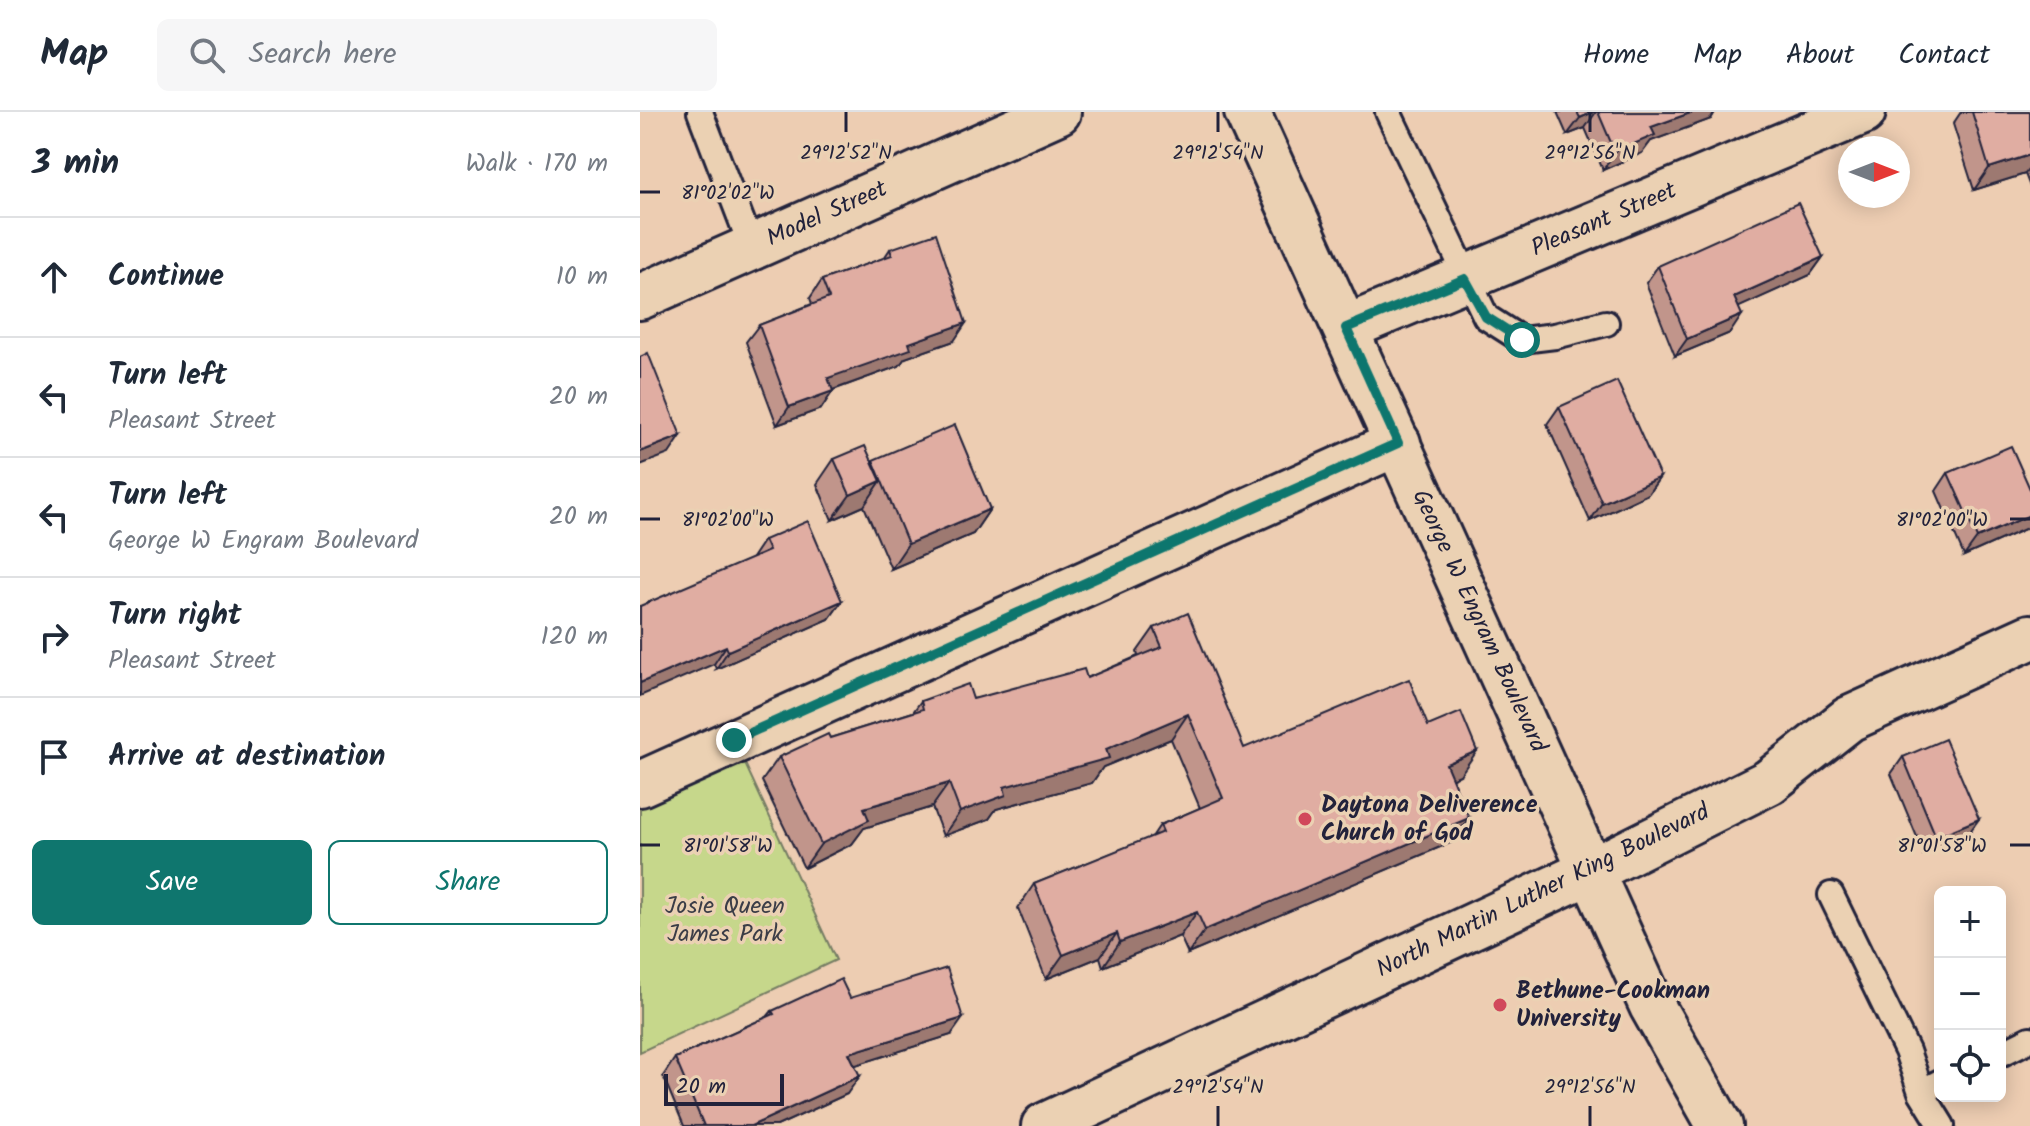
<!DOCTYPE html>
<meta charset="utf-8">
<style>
body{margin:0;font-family:Kalam,sans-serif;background:#f6f6f7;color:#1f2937}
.controls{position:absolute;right:24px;bottom:24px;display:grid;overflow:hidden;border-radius:12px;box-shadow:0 4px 20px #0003}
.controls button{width:72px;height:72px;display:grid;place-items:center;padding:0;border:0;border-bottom:2px solid #e0e1e3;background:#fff;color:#1f2937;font:40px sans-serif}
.compass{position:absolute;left:1198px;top:24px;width:72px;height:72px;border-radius:50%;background:#fff;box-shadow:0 4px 20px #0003;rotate:90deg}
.scale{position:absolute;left:24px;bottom:20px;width:120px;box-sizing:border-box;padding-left:8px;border:4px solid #22223b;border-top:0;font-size:22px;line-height:28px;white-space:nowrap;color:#22223b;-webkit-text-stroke:6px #ebd1b3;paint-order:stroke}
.stop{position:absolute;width:24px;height:24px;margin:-18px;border:6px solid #0f766e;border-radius:50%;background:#fff}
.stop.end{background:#0f766e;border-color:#fff;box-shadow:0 2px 8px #0008}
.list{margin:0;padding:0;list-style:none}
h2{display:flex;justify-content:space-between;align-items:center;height:104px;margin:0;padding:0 32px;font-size:34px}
h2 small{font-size:26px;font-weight:400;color:#747a83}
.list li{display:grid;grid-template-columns:52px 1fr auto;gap:24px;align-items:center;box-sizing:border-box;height:120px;padding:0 32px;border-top:2px solid #e0e1e3}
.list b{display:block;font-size:30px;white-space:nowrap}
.list p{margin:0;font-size:26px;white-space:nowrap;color:#747a83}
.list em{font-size:26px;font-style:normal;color:#747a83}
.actions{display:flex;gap:16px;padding:24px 32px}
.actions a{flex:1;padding:18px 0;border:2px solid #0f766e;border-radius:12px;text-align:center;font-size:28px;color:#0f766e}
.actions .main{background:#0f766e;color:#fff}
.icon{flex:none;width:44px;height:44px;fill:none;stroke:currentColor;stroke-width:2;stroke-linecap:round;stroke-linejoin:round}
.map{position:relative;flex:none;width:1390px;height:1014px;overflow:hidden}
header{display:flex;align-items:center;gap:48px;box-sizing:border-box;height:112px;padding:0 40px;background:#fff;border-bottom:2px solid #e0e1e3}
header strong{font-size:38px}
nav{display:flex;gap:44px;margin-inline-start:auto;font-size:28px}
.search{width:560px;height:72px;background:#f6f6f7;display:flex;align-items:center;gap:20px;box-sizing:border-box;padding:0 28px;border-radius:12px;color:#747a83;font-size:30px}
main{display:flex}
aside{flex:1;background:#fff}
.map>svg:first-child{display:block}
.green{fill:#c6d78b;stroke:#747c63;stroke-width:2}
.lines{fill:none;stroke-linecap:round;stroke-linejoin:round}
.lane-casing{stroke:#22223b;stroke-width:30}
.street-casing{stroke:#22223b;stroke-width:50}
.secondary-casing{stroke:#22223b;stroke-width:50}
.lane{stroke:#ebd1b3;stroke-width:24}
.street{stroke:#ebd1b3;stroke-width:44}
.secondary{stroke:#ebd1b3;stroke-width:44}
.wall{fill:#c1958b;stroke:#22223b;stroke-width:2}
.shaded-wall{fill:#9d7971;stroke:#22223b;stroke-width:2}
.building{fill:#e0ada2;stroke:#22223b;stroke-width:2}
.route{stroke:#0f766e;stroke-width:10}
.ticks{fill:none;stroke:#22223b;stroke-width:3}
.poi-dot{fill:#d1495b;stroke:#ebd1b3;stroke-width:3}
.labels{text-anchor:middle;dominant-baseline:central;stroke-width:7;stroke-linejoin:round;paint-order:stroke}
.street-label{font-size:24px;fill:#22223b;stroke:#ebd1b3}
.poi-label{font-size:24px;font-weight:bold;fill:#22223b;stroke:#ebd1b3;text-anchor:start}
.park-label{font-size:24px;fill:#3b3d47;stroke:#ebd1b3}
.ticks-label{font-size:20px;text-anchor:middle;fill:#22223b;stroke:#ebd1b3;stroke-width:7;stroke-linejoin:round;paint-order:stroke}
</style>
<header>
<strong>Map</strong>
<div class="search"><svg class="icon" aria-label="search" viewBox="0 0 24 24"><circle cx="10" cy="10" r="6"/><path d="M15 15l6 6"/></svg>Search here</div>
<nav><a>Home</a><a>Map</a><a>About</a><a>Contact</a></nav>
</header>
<main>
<aside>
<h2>3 min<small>Walk · 170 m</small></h2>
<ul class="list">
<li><svg class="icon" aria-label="ahead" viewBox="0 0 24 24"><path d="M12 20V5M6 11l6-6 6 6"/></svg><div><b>Continue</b></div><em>10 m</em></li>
<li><svg class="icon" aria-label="left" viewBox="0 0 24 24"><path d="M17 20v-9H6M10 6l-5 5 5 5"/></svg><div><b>Turn left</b><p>Pleasant Street</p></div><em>20 m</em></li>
<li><svg class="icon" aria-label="left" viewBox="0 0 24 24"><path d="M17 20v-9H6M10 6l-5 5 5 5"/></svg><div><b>Turn left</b><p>George W Engram Boulevard</p></div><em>20 m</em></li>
<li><svg class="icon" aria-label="right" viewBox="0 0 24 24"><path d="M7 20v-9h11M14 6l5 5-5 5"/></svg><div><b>Turn right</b><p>Pleasant Street</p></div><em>120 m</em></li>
<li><svg class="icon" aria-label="arrive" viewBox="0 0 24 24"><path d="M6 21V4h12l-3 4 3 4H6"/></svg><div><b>Arrive at destination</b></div></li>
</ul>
<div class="actions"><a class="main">Save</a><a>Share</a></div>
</aside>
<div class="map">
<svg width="1390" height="1014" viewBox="0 0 1390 1014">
<rect width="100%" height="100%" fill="#edcdb2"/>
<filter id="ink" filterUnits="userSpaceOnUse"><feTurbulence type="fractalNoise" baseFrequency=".0125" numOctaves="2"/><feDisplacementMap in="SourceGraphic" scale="16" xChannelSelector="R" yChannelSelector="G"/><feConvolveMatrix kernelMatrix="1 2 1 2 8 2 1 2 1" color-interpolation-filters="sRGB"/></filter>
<g filter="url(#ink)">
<path class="green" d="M94,628L196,848L0,940V672Z"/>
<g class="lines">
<g class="lane-casing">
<path id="lane" d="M60,0L112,136
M748,0L846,205L882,228L915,224L966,211
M1191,783L1267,939L1281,980L1300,970
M1360,942L1390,927
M1281,980L1302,1014"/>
</g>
<g class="street-casing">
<path id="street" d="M0,185L418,0
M706,216L1223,0
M0,672L758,331"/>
</g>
<g class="secondary-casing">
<path id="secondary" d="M607,0L1012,894L1080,1014
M404,1014L953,758L1129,670L1209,607L1390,525"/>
</g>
<use href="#lane" class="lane"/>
<use href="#street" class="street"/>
<use href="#secondary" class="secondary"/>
</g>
<path class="wall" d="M917,0H1075L1071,7L1011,29L1002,41L963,58L945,16L927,23Z
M1321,0H1390V75L1385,62L1334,78L1313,12Z
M250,137L314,229L265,246L259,254L193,278L181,297L137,313L106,230L119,213L172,192L170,186L182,168L244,146Z
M1183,145L1170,163L1098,195L1090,221L1035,244L1006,171L1018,154Z
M919,295L1020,365L1008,382L950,409L907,312Z
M194,347L232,349L350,397L333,422L251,457L224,394L192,408L177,372Z
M1308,361L1387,416L1324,444L1296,379Z
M124,428L202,489L189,507L76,557L74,552L112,446Z
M514,516L604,636L788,614L820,663L812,666V730L548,842L540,824L463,855L460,845L406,867L378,796L394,772L512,725L520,713L560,696L531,627L463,655L452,671L356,697L349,707L303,724L292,695L224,716L212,732L164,756L122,669L139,645L190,626L273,600L281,589L333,587L447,566L498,544L497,540Z
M1263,645L1326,725L1284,742L1251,662Z
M210,886L311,923L215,953L207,982L137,1014H44L23,964L35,946L127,905L132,899Z"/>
<path class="shaded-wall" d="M953,0H956L945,16L927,23L940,6Z
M1053,0H1075L1071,7L1011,29L1002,41L963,58L975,40L1011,15Z
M1390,43V55L1385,62L1334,78L1349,56Z
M1183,145L1170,163L1082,203L1094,185Z
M1102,203L1090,221L1035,244L1047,227Z
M326,211L314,229L265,246L259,254L176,284L188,266L269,231Z
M193,279L181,297L137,313L149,295Z
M41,324L29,342L0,353V340Z
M1020,365L1008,382L950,409L962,391Z
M241,369L224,394L192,408L210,383Z
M350,397L333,422L251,457L268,432Z
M1390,403V412L1387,416L1324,444L1337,426Z
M202,489L189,507L76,557L88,539Z
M86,534L74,552L0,584V571Z
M548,602L531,627L463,655L452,671L356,697L349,707L303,724L320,700L364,675L466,637Z
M837,639L820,663L789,676L806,652Z
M309,671L292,695L224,716L212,732L164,756L181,732L224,696Z
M829,706L812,730L548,842L565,818Z
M1339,707L1326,725L1284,742L1296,725Z
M557,800L540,824L463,855L480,830Z
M477,821L460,845L406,867L423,843Z
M323,906L311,923L197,959L209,941Z
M220,964L207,982L137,1014H111Z"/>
<path class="building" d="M937,0H953L940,6Z
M958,0H1053L1011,15L1015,23L975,40Z
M1332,0H1390V43L1349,56Z
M1158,91L1183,145L1094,185L1102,203L1047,227L1018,154Z
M296,121L326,211L269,231L271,237L188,266L193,279L149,295L119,213L189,186L182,168L252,143L250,137Z
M8,241L41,324L0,340V245Z
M977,269L1020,365L962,391L919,295Z
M315,313L350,397L268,432L233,348Z
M225,334L241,369L210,383L194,347Z
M1371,334L1390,377V403L1337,426L1308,361Z
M168,409L202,489L88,539L86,534L0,571V494L129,439L124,428Z
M548,501L604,636L769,567L788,614L821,600L837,639L806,652L829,706L565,818L557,800L480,830L477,821L423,843L394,772L523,720L520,713L583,686L548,602L466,637L469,646L364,675L366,683L320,700L309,671L224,696L229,708L181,732L139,645L188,622L190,626L283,597L281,589L328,572L333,587L444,557L447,566L522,535L514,516Z
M1305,627L1339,707L1296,725L1263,645Z
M307,856L323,906L209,941L220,964L111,1014H64L35,946L134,902L132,899L201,867L210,886Z"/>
</g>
<g class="lines" filter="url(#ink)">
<path class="route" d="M94,628L758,331L706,216L825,167L846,205L882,228"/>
</g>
<path class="ticks" d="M206,0V20M578,0V20M950,0V20M0,80H20M0,407H20M1370,407H1390M0,733H20M1370,733H1390M578,994V1014M950,994V1014"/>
<g class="poi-dot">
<circle cx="665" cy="707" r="8"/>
<circle cx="860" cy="893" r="8"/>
</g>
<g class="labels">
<g class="street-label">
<text transform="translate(187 102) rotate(-24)">Model Street</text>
<text transform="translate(964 108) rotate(-23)">Pleasant Street</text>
<text transform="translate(839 509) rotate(65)">George W Engram Boulevard</text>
<text transform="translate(903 779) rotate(-26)">North Martin Luther King Boulevard</text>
</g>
<g class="poi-label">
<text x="681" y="693">Daytona Deliverence<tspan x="681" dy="28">Church of God</tspan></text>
<text x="876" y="879">Bethune-Cookman<tspan x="876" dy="28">University</tspan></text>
</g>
<g class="park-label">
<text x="85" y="794">Josie Queen<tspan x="85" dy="28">James Park</tspan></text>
</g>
</g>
<g class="ticks-label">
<text x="206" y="47">29°12'52"N</text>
<text x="578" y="47">29°12'54"N</text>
<text x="950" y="47">29°12'56"N</text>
<text x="88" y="87">81°02'02"W</text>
<text x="1302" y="414">81°02'00"W</text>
<text x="88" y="414">81°02'00"W</text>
<text x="1302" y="740">81°01'58"W</text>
<text x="88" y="740">81°01'58"W</text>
<text x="578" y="981">29°12'54"N</text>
<text x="950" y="981">29°12'56"N</text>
</g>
</svg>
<div class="controls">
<button>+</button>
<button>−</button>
<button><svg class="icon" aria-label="locate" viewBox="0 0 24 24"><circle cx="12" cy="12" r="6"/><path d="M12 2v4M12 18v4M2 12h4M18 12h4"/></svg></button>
</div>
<svg class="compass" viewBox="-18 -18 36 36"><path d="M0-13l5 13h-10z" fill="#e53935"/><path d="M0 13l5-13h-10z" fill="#747a83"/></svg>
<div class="scale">20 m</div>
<div class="stop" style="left:882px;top:228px"></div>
<div class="stop end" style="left:94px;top:628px"></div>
</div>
</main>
